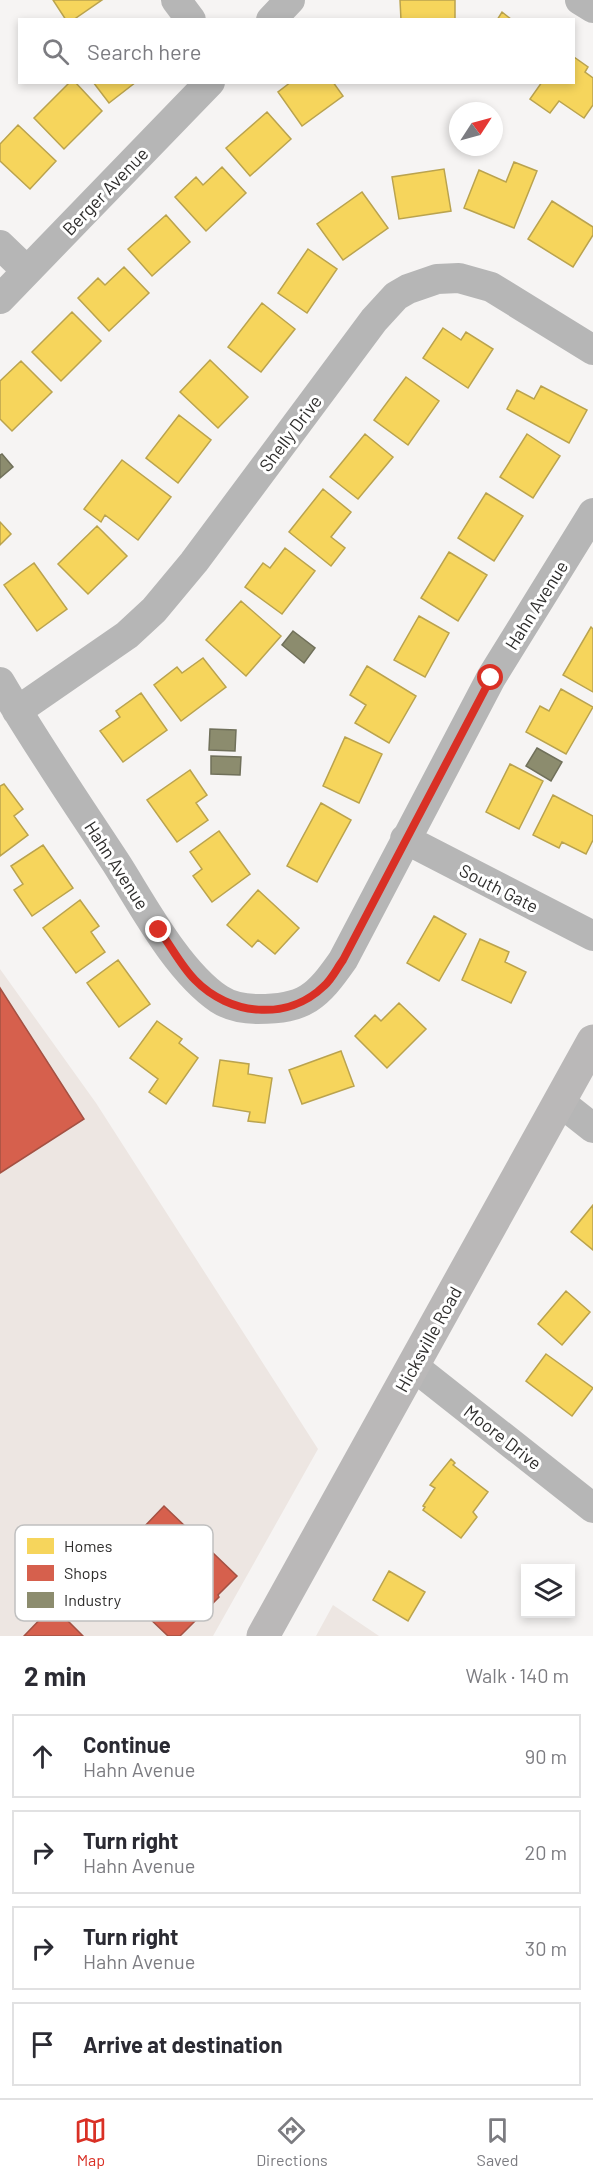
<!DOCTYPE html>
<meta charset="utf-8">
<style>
body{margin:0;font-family:Barlow,sans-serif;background:#f2f2f3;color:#2b2b33}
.controls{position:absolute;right:18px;bottom:18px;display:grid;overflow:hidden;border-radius:0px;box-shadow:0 3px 9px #0003}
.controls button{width:54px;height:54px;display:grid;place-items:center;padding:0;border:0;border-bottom:2px solid #e1e1e2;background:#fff;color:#2b2b33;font:30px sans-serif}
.compass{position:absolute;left:449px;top:102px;width:54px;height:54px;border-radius:50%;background:#fff;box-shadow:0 3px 9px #0003;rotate:54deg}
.stop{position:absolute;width:18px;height:18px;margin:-14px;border:4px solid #d93025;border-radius:50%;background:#fff}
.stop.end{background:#d93025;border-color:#fff;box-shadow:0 2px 6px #0008}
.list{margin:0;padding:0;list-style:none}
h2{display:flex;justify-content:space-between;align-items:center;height:78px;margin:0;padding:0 24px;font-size:26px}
h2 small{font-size:20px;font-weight:400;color:#7c7c81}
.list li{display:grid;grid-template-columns:39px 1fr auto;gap:18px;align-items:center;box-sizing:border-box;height:84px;margin:0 12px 12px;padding:0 12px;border:2px solid #e1e1e2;border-radius:0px}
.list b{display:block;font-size:22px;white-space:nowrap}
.list p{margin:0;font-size:20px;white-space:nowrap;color:#7c7c81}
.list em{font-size:20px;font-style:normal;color:#7c7c81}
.icon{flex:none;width:33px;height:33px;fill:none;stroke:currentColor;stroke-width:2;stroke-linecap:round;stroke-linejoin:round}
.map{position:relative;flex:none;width:593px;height:1636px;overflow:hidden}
.search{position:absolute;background:#fff;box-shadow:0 3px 9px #0003;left:18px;right:18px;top:18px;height:66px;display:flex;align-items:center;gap:15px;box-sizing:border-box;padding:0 21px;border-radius:0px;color:#7c7c81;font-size:22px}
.sheet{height:462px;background:#fff}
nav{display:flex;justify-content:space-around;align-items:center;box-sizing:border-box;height:84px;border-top:2px solid #e1e1e2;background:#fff;font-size:16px;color:#7c7c81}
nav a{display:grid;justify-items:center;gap:3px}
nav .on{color:#d93025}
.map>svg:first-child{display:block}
.built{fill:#ede6e2}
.homes{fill:#f6d55c;stroke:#baa34e;stroke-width:1.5}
.shops{fill:#d6604d;stroke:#a45143;stroke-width:1.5}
.industry{fill:#8c8c6e;stroke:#70705a;stroke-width:1.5}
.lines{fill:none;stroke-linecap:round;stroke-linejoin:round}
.street{stroke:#b6b6b6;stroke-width:30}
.primary{stroke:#bab8b8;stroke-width:33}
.route{stroke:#d93025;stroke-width:8}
.labels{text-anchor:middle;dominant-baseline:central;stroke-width:6;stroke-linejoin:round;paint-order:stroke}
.street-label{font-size:18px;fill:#2e2d2c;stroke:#fff}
.key{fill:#fff;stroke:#c0c0c0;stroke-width:1.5}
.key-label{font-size:16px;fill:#2e2d2c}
</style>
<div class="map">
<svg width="593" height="1636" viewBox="0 0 593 1636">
<rect width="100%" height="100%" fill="#f6f4f3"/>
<path class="built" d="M0,969L96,1103L318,1449L213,1636H0Z
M333,1605L379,1636H316Z"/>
<path class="homes" d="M53,0H102L73,20H66Z
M400,0H455V20H401Z
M502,12L512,20H497Z
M574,57L588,67L585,72L593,78V105L584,118L559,101L550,113L530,99L542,82H574Z
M70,82H75L102,111L64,149L34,118Z
M93,82H136L109,103Z
M291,82H333L343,96L302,126L278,92Z
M267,112L291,139L250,176L226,148Z
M18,125L56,161L30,189L0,161V144Z
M514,162L537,171L514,228L464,208L479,170L506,182Z
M222,167L246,193L206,231L175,197L196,177L203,185Z
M444,169L451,211L399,219L392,177Z
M362,192L388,228L343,260L317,224Z
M552,201L593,227V235L573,267L528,239Z
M166,215L190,242L152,276L128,249Z
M308,249L337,269L307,313L278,293Z
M124,267L149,293L109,331L78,298L98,278L105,285Z
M262,303L295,329L261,372L228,347Z
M72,312L101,341L61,381L32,352Z
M443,328L461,340L466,332L493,349L468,388L423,358Z
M210,360L248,397L218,428L180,392Z
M21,361L52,392L12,431L0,419V381Z
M406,377L439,401L408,445L374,420Z
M541,386L587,410L569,443L507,409L517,390L534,399Z
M179,415L211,440L178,483L146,458Z
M365,434L393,457L358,499L330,477Z
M527,434L560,456L533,498L500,477Z
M122,460L171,497L138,540L105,515L101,522L84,509Z
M323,489L351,512L331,537L345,548L331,566L289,532Z
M486,493L523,516L494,561L458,538Z
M0,522L11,534L0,545Z
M97,526L127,556L88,594L58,564Z
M285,548L315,571L282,614L245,587L263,563L270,568Z
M449,552L487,575L458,621L421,598Z
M34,563L67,609L37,631L4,585Z
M241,601L281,636L246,676L206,640Z
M419,616L449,633L425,677L394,660Z
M591,627L593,629V692L563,675Z
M203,658L226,687L181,721L154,685L177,667L182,673Z
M367,666L416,696L389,743L355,723L366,705L350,695Z
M561,689L593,707L566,754L526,732L540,706L549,711Z
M141,693L167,730L123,762L100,731L120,717L116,711Z
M345,737L382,754L359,803L323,786Z
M510,764L543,781L519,829L486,812Z
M190,770L207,795L196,803L208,820L177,842L147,800Z
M4,784L23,809L14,816L28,835L0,856V786Z
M553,795L593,816V840L586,854L562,842L559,848L533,835Z
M321,803L351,820L317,882L287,866Z
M219,831L250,874L212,902L193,876L202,869L190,852Z
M43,845L73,888L32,916L14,890L23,884L11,866Z
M258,890L299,928L275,954L258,940L252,947L227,925Z
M80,900L99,926L91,932L105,952L76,973L43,928Z
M434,916L466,934L439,981L407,963Z
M480,939L509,952L505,962L526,972L511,1003L462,980Z
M118,960L150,1004L119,1027L87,983Z
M399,1003L426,1029L387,1068L355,1036L375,1015L381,1021Z
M157,1021L182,1039L179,1043L198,1058L166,1104L149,1092L158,1079L130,1058Z
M341,1051L354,1086L302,1104L289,1070Z
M220,1060L249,1064L248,1074L272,1078L265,1123L248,1121L250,1112L213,1106Z
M593,1205V1250L571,1232Z
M566,1291L590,1312L562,1345L538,1324Z
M546,1354L593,1388L572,1416L526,1381Z
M451,1459L455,1463L453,1465L488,1492L473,1512L477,1517L461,1538L423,1510L425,1507L423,1506L435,1488L430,1485Z
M389,1571L425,1592L408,1621L373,1600Z"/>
<path class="shops" d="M0,988L84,1119L0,1173Z
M164,1506L237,1576L218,1595L219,1597L180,1636H168L101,1572Z
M55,1608L83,1636H24L50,1609Z"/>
<path class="industry" d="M2,454L13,467L0,478V455Z
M293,631L315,648L304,663L282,645Z
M210,729L236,730L235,751L209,750Z
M537,748L562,762L551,781L526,766Z
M211,756L241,757L240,775L211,774Z"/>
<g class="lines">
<path class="street" d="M176,0L191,20
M580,0L593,8
M271,20L290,0
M0,245L27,271
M0,299L210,82
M0,682C37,745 78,805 118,866C145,909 178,971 219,999C231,1007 245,1009 258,1009C305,1009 317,997 343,960L491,678L593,513
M17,711L127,635L154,610L194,562L374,320L396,296L408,289L437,279L459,278L491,287L593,350
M405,839L593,936
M560,1102L593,1128
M413,1366L593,1508"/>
<path class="primary" d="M263,1636L593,1041"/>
</g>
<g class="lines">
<path class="route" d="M159,930C171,946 181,966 195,980C229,1015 287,1022 324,986C332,979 337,968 343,960L491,678"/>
</g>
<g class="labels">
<g class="street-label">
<text transform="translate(105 191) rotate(-46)">Berger Avenue</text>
<text transform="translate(290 433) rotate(-53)">Shelly Drive</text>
<text transform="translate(536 605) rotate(-58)">Hahn Avenue</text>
<text transform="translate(117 865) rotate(57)">Hahn Avenue</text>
<text transform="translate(499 888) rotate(27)">South Gate</text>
<text transform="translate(428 1339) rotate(-61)">Hicksville Road</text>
<text transform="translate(503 1437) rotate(38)">Moore Drive</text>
</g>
</g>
<rect x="15" y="1525" width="198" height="96" rx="9" class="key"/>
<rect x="27" y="1538" width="27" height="16" fill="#f6d55c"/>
<rect x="27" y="1565" width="27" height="16" fill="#d6604d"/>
<rect x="27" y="1592" width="27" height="16" fill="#8c8c6e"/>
<g class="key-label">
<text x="64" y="1552">Homes</text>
<text x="64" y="1579">Shops</text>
<text x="64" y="1606">Industry</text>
</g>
</svg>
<div class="controls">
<button><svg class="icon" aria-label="layers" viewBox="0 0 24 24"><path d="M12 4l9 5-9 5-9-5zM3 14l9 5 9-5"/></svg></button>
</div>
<svg class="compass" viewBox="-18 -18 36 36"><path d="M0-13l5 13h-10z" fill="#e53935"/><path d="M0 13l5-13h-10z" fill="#7c7c81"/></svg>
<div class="stop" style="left:491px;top:678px"></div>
<div class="stop end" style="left:159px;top:930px"></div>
<div class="search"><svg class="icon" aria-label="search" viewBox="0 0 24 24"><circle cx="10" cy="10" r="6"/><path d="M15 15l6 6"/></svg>Search here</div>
</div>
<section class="sheet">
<h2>2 min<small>Walk · 140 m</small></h2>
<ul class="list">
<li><svg class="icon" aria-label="ahead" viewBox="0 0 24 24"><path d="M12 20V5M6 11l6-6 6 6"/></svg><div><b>Continue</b><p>Hahn Avenue</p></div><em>90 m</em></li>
<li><svg class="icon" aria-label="right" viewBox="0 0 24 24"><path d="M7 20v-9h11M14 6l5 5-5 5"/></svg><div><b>Turn right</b><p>Hahn Avenue</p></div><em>20 m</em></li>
<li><svg class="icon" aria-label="right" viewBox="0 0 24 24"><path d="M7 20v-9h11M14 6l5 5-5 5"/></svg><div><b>Turn right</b><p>Hahn Avenue</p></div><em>30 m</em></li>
<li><svg class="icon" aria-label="arrive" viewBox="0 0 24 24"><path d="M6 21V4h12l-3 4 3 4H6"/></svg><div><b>Arrive at destination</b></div></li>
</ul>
</section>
<nav>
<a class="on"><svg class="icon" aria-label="map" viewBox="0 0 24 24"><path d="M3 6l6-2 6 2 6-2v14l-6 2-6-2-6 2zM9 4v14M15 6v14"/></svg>Map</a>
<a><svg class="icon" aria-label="directions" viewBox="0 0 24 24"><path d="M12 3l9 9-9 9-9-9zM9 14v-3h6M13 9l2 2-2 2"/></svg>Directions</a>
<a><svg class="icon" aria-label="saved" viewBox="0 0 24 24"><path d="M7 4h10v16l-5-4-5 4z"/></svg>Saved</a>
</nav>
